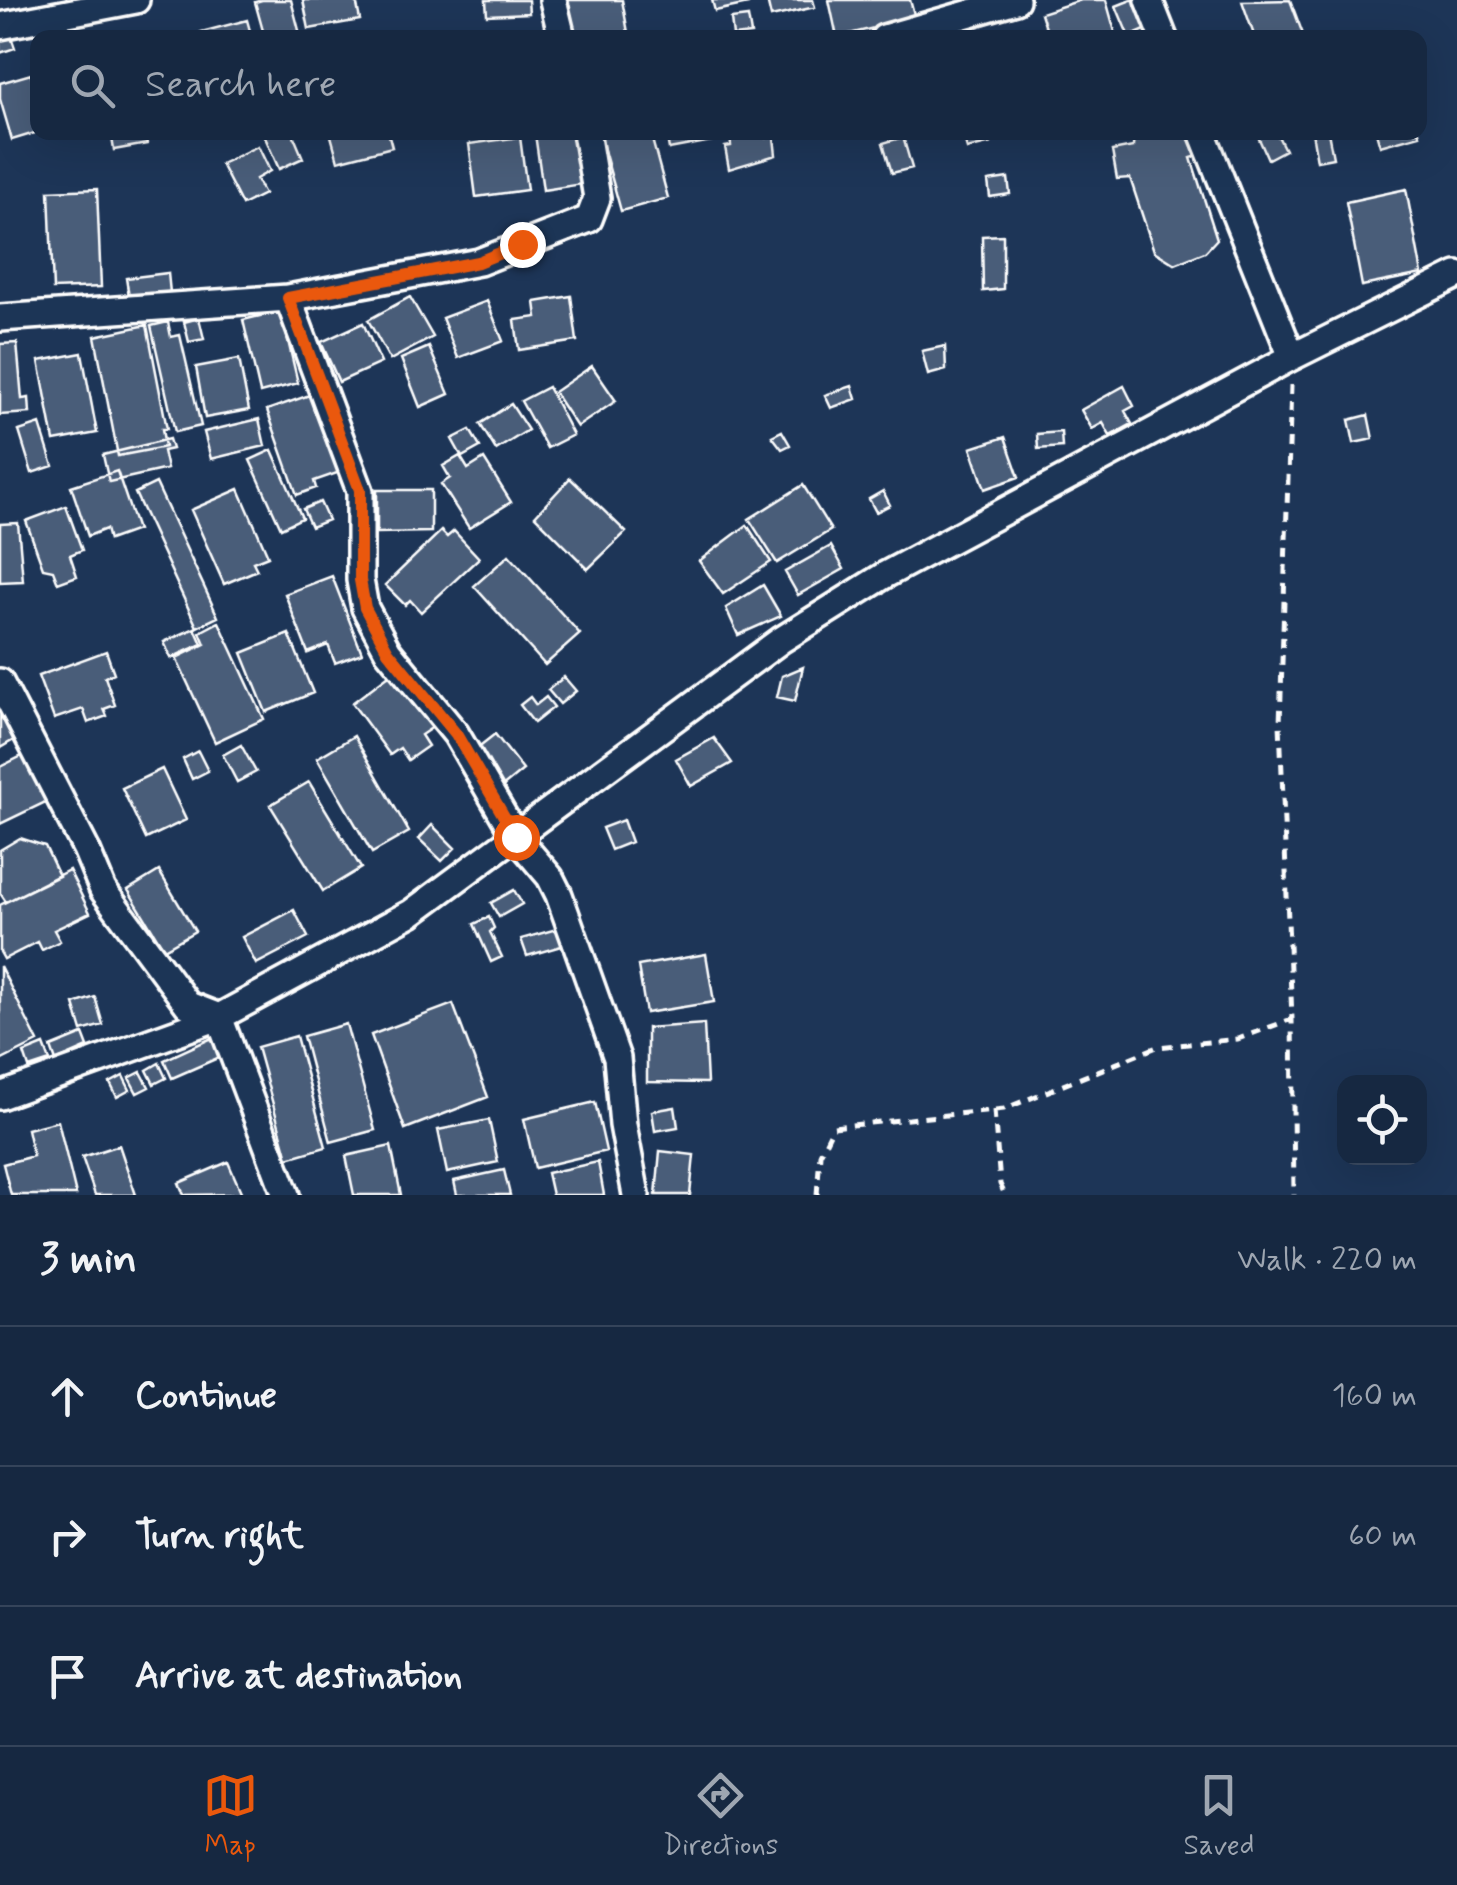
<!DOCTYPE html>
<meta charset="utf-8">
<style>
body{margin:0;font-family:Mynerve,sans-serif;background:#23344c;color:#f1f3f6}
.controls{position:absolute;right:30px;bottom:30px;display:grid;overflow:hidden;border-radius:20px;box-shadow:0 10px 40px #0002}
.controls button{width:90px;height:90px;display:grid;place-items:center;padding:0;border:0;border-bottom:2px solid #35445a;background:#162841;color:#f1f3f6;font:50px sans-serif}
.stop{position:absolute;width:30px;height:30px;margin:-22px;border:8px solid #ea580c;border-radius:50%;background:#fff}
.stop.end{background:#ea580c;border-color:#fff;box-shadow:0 2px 10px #0008}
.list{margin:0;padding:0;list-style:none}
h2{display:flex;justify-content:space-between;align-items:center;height:130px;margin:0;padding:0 40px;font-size:42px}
h2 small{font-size:32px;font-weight:400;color:#9ea6b1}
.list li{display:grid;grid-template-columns:65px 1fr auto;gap:30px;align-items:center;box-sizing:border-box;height:140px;padding:0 40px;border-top:2px solid #35445a}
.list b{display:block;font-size:38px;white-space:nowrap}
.list em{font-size:32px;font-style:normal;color:#9ea6b1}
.icon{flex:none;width:55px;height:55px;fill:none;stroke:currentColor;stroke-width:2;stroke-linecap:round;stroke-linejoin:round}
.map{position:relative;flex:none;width:1457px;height:1195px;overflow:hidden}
.search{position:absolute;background:#162841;box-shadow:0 10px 40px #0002;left:30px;right:30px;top:30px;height:110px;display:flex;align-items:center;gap:25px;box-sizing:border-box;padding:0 35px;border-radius:20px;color:#9ea6b1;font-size:38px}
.sheet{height:550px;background:#162841}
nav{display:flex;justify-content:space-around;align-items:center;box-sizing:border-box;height:140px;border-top:2px solid #35445a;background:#162841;font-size:28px;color:#9ea6b1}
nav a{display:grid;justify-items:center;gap:5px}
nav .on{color:#ea580c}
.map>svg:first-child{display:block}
.building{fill:#4a5d79;stroke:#fff;stroke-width:2.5}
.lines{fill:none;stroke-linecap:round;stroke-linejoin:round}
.street-casing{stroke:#fff;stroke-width:32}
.path{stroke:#fff;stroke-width:5;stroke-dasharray:10 8;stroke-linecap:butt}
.street{stroke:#1d3557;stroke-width:25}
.route{stroke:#ea580c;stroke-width:12}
</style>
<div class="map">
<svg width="1457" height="1195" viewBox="0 0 1457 1195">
<rect width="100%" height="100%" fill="#1d3557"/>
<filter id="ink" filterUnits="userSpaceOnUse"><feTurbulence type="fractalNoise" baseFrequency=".01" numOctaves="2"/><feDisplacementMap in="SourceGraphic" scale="20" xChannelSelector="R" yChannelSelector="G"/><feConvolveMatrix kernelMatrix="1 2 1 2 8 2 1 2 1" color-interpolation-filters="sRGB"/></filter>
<g filter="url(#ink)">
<path class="building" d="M262,0H291L301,38H265L255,2Z
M303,0H356L360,20L309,29Z
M486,0H528L529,13L487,15Z
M568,0H622L629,38H575Z
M712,0H747L748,4L715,11Z
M767,0H813L815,7L771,17Z
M829,0H910L915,18L837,37Z
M1081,0H1106L1115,32L1097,38H1049L1041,13Z
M1131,0H1139L1150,28L1129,37L1116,6Z
M1290,0L1304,37L1255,38L1242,1Z
M748,17L751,34L733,36L731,19Z
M247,20L252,38H203L201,32Z
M9,31L15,48L0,53V34Z
M31,74L38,97V132L12,140L0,99V83Z
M111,132H145L147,144L114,150Z
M270,132H292L303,158L279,169L264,135Z
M330,132H388L392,147L338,161Z
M575,132L582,184L543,190L535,134Z
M599,132H650L668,198L621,211Z
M666,132H715L717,140L669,149Z
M730,132H765L766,138L774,137L776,155L729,169L725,147L731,146Z
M962,132H988L991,143L967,149Z
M1134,132H1160L1167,137L1189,132L1198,156L1191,158L1217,239L1205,252L1175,264L1154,251L1130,178L1117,179L1112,151L1133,147Z
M1256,132H1276L1285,150L1268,159Z
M1312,132H1328L1333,158L1317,161Z
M1376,132H1419L1420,135L1380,146Z
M520,137L527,190L476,197L469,144Z
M903,137L912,168L892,173L883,143Z
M258,146L270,171L256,179L264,194L242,205L221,164Z
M1008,178L1010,194L990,197L988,181Z
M97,189L101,287L53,289L49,191Z
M1406,189L1422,274L1362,286L1346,202Z
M1003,235V289L983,291L982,236Z
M168,273L170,293L129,297L126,278Z
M571,296L577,341L519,350L515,320L537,317L535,302Z
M410,297L433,337L390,360L368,320Z
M487,301L503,341L458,358L442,318Z
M281,311L298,383L260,393L243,320Z
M199,318L204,339L189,342L184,322Z
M168,322L171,337L180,335L201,426L175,432L151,326Z
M363,323L381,363L339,382L321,342Z
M147,325L167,429H162L165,447L118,456L95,336Z
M17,343L22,399L29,398L30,413L0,415V344Z
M945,346L946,370L928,375L922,351Z
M429,347L449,394L420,407L401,359Z
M82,353L97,433L54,441L39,361Z
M239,359L249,410L205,418L196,367Z
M592,366L616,401L577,427L554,392Z
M852,386L856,399L831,408L825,395Z
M1124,386L1134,406L1125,411L1132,424L1110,436L1103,423L1092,429L1081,410Z
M548,387L573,435L547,448L521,401Z
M315,393L343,471L314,481L316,488L297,495L267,410Z
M511,404L528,430L496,450L480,424Z
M1368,415L1373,439L1354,443L1349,420Z
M259,419L265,446L211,459L204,432Z
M40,424L53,466L32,473L19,431Z
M470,430L480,447L462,457L452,439Z
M782,431L790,445L782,449L772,436Z
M1061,432L1062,447L1038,449L1037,434Z
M1005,437L1019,477L985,489L971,448Z
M169,439L172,449L163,451L167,469L109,482L103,455Z
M272,450L302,518L281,528L250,460Z
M460,456L468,469L484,459L511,502L469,528L441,484L450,478L443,466Z
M117,471L137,530L109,540L106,529L88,536L71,486Z
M570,478L626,532L588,569L535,516Z
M156,483L218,617L197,627L135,493Z
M803,485L831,530L777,563L749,519Z
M239,489L268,556L253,562L257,570L224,584L191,510Z
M377,490H431V532L377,533Z
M883,491L890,505L876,512L869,499Z
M320,502L328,520L311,527L303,509Z
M66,506L82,550L70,555L77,576L58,583L53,570L43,568L26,521Z
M18,523L23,581L0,582V524Z
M747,525L771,562L723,594L699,561Z
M441,531L447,537L454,531L479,558L421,612L410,600L405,605L385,585Z
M831,546L844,569L798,595L785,572Z
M509,555L580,634L545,665L474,586Z
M332,576L362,653L335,663L328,645L308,653L285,594Z
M763,585L781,616L738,635L726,608Z
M219,622L264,719L215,742L176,658L205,644L200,632Z
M195,628L202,644L171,658L164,642Z
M289,634L313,693L266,712L242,653Z
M106,651L114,673L105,677L115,705L104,709L107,716L88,723L83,709L54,719L38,676Z
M803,667L795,701L777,697L782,676Z
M393,672L433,727L421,735L428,746L408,760L400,748L390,755L352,703Z
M564,677L576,691L560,704L548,690Z
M530,697L536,705L546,697L554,707L534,723L520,705Z
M0,706L17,738L0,748Z
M495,734L523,770L501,788L472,752Z
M354,736L409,832L372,853L317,758Z
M714,738L732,763L691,786L676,759Z
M241,745L256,772L237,782L223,755Z
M198,751L208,771L192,779L183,759Z
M28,753L50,800L0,824V767Z
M162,769L186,820L146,839L122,788Z
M309,782L361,868L323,891L270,805Z
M623,820L631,842L611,850L602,828Z
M432,825L455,848L442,861L419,839Z
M20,838L45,846L59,876L6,902L0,893V850Z
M69,870L90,913L54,930L60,941L42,950L38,942L4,959L0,952V905Z
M159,871L195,931L164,949L128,890Z
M514,890L522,904L499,917L491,903Z
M294,910L308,937L256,964L242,937Z
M489,917L494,928L490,932L502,957L491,962L474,924Z
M560,928L565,945L527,956L521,939Z
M706,954L714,1002L646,1013L638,966Z
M0,966L38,1042L0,1061Z
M95,997L103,1025L82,1031L74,1004Z
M453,1004L488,1097L405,1129L371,1035Z
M346,1024L375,1130L331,1142L303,1036Z
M704,1024L707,1083L647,1082V1028Z
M83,1034L88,1047L56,1061L51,1047Z
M296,1036L326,1147L288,1158L257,1047Z
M212,1038L220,1057L172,1078L164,1060Z
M44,1045L50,1061L29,1068L24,1053Z
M159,1063L166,1078L154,1084L147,1070Z
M141,1072L149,1087L137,1093L129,1078Z
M123,1076L130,1090L117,1097L110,1083Z
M595,1102L606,1151L535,1168L524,1119Z
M675,1107L678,1127L655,1131L652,1111Z
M489,1120L498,1162L447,1173L438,1130Z
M58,1121L76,1195H11L3,1164L33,1156L27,1129Z
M119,1145L136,1195H95L82,1157Z
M391,1146L401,1195H354L346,1156Z
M660,1151L694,1155L690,1195H656Z
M228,1162L242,1194L184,1195L179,1183Z
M598,1162L604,1195H552L547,1173Z
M504,1170L510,1195H457L454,1181Z"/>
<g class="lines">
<g class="street-casing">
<path id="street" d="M553,0L562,38
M1149,0L1164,38
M0,26L136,0
M884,38L1016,0
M1202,132L1292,357
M288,298L360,491V580L365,608L388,651L456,734L516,837L550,877L559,895L617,1058L623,1125L636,1195
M0,318L288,298L479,262L589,219L597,198L586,132
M0,682L86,849L103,890L188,1005L219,1017L286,1195
M0,1096L219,1017L411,913L781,640L885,575L1292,357L1457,275"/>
</g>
<path class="path" d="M1291,385L1280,724L1292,1019L1294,1195
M994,1110L1000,1184L1005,1195
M817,1195L820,1154L833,1127L1004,1109L1157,1047L1238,1039L1292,1019"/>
<use href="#street" class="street"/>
</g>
</g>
<g class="lines" filter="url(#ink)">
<path class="route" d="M516,837L456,734L388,651L365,608L360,580V490L288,298L478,262L522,244"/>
</g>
</svg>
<div class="controls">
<button><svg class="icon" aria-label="locate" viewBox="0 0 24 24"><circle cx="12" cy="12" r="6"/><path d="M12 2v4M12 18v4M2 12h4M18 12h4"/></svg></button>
</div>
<div class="stop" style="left:516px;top:837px"></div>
<div class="stop end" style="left:522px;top:244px"></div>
<div class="search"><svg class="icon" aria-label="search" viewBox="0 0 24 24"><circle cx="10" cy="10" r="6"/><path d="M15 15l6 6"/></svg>Search here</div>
</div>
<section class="sheet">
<h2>3 min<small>Walk · 220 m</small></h2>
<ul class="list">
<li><svg class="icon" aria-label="ahead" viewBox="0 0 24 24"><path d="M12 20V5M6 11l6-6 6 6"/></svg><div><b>Continue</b></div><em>160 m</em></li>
<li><svg class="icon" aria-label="right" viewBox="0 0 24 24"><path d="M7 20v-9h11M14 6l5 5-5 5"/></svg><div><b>Turn right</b></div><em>60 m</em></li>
<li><svg class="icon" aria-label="arrive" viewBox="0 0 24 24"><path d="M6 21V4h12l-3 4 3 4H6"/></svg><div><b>Arrive at destination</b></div></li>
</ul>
</section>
<nav>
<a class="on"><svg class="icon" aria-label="map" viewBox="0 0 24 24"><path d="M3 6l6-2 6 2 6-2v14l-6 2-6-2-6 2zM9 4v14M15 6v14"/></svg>Map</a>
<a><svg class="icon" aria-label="directions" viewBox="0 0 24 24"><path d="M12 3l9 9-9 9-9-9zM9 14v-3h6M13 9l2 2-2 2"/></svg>Directions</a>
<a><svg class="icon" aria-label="saved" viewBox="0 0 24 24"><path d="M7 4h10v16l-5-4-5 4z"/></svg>Saved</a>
</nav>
